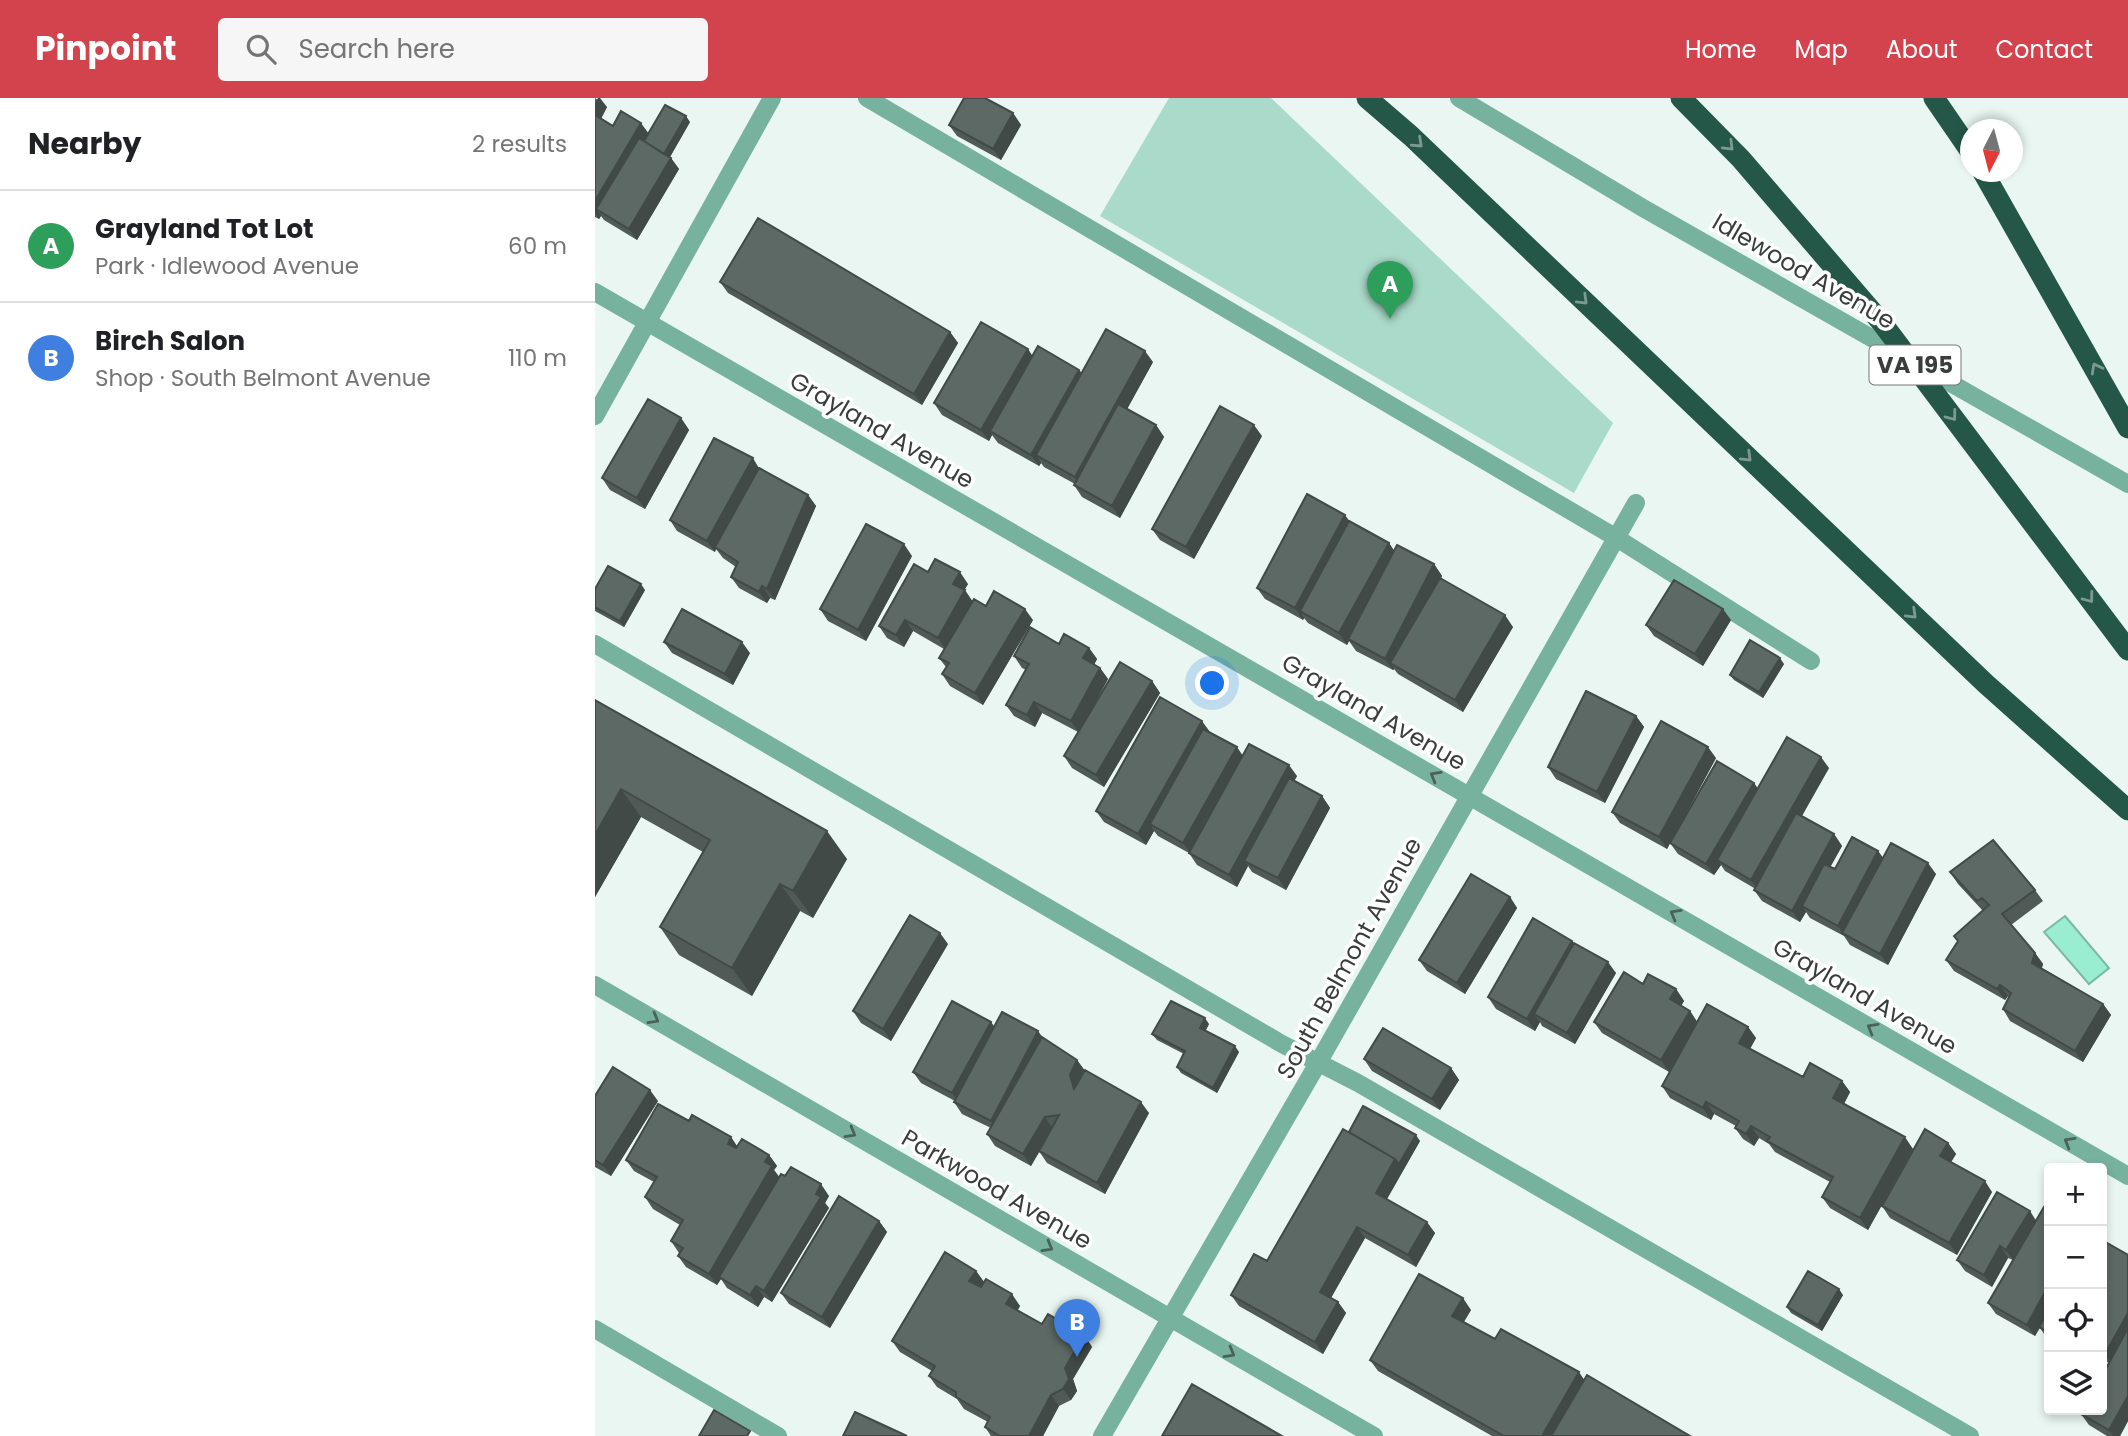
<!DOCTYPE html>
<meta charset="utf-8">
<style>
body{margin:0;font-family:Poppins,sans-serif;background:#f6f6f6;color:#202124}
.controls{position:absolute;right:21px;bottom:21px;display:grid;overflow:hidden;border-radius:7px;box-shadow:0 4px 10px #0003}
.controls button{width:63px;height:63px;display:grid;place-items:center;padding:0;border:0;border-bottom:2px solid #e0e0e0;background:#fff;color:#202124;font:35px sans-serif}
.compass{position:absolute;left:1365px;top:21px;width:63px;height:63px;border-radius:50%;background:#fff;box-shadow:0 4px 10px #0003;rotate:186deg}
.you{position:absolute;left:618px;top:586px;width:24px;height:24px;margin:-18px;border:5px solid #fff;border-radius:50%;background:#1a73e8;box-shadow:0 0 0 10px #1a73e833}
.badge{display:grid;place-items:center;width:46px;height:46px;border-radius:50%;background:#d3434d;color:#fff;font-size:23px;font-weight:700}
.pin{position:absolute;translate:-50% -58px;filter:drop-shadow(0 2px 4px #0008)}
.pin::after{content:'';position:absolute;top:37px;width:24px;height:21px;background:inherit;clip-path:polygon(0 0,100% 0,50% 100%)}
.list{margin:0;padding:0;list-style:none}
h2{display:flex;justify-content:space-between;align-items:center;height:91px;margin:0;padding:0 28px;font-size:30px}
h2 small{font-size:23px;font-weight:400;color:#757577}
.list li{display:grid;grid-template-columns:46px 1fr auto;gap:21px;align-items:center;box-sizing:border-box;height:112px;padding:0 28px;border-top:2px solid #e0e0e0}
.list b{display:block;font-size:26px;white-space:nowrap}
.list p{margin:0;font-size:23px;white-space:nowrap;color:#757577}
.list em{font-size:23px;font-style:normal;color:#757577}
.icon{flex:none;width:38px;height:38px;fill:none;stroke:currentColor;stroke-width:2;stroke-linecap:round;stroke-linejoin:round}
.map{position:relative;flex:none;width:1533px;height:1338px;overflow:hidden}
header{display:flex;align-items:center;gap:42px;box-sizing:border-box;height:98px;padding:0 35px;background:#d3434d;color:#fff}
header strong{font-size:33px}
nav{display:flex;gap:38px;margin-inline-start:auto;font-size:24px}
.search{width:490px;height:63px;background:#f6f6f6;display:flex;align-items:center;gap:18px;box-sizing:border-box;padding:0 24px;border-radius:7px;color:#757577;font-size:26px}
main{display:flex}
aside{flex:1;background:#fff}
.map>svg:first-child{display:block}
.green{fill:#aadac9}
.water{fill:#99eed2;stroke:#7cb9a5;stroke-width:2}
.lines{fill:none;stroke-linecap:round;stroke-linejoin:round}
.service{stroke:#77b29e;stroke-width:18}
.minor{stroke:#77b29e;stroke-width:18}
.tertiary{stroke:#77b29e;stroke-width:18}
.motorway{stroke:#245747;stroke-width:21}
.wall{fill:#505a56}
.shaded-wall{fill:#414a46}
.building{fill:#5d6964;stroke:#414a46;stroke-width:2}
.oneway{stroke:#7c9a91}
.oneway2{stroke:#4c6159}
.labels{text-anchor:middle;dominant-baseline:central;stroke-width:7;stroke-linejoin:round;paint-order:stroke}
.shield{fill:#fff;stroke:#747876;stroke-width:2}
.shield-label{font-size:23px;font-weight:bold;fill:#393e3c}
.street-label{font-size:24px;fill:#393e3c;stroke:#fff}
</style>
<header>
<strong>Pinpoint</strong>
<div class="search"><svg class="icon" aria-label="search" viewBox="0 0 24 24"><circle cx="10" cy="10" r="6"/><path d="M15 15l6 6"/></svg>Search here</div>
<nav><a>Home</a><a>Map</a><a>About</a><a>Contact</a></nav>
</header>
<main>
<aside>
<h2>Nearby<small>2 results</small></h2>
<ul class="list">
<li><span class="badge" style="background:#2e9e5b">A</span><div><b>Grayland Tot Lot</b><p>Park · Idlewood Avenue</p></div><em>60 m</em></li>
<li><span class="badge" style="background:#3f7fe0">B</span><div><b>Birch Salon</b><p>Shop · South Belmont Avenue</p></div><em>110 m</em></li>
</ul>
</aside>
<div class="map">
<svg width="1533" height="1338" viewBox="0 0 1533 1338">
<rect width="100%" height="100%" fill="#e9f6f1"/>
<path class="green" d="M574,0H676L1018,325L979,395L505,118Z"/>
<path class="water" d="M1470,818L1514,870L1494,886L1449,834Z"/>
<g class="lines">
<path class="service" d="M272,0L1020,439L1216,563
M0,546L687,946L763,985L1375,1338
M0,1231L183,1338"/>
<path class="minor" d="M0,194L1533,1078
M0,887L779,1338
M507,1338L723,965L1041,405"/>
<path class="tertiary" d="M864,0L1048,110L1533,386
M0,318L177,0"/>
<path class="motorway" d="M772,0L816,38L1391,586L1533,712
M1086,0L1146,61L1287,225L1533,552
M1339,0L1376,54
M1388,74L1533,330"/>
</g>
<path class="wall" d="M0,0L12,9L6,21L18,28L54,36L95,24L75,59L84,71L42,142L9,122L6,118L4,121L0,119Z
M418,15L426,27L406,62L362,38L354,27Z
M125,184L355,234L363,245L327,307L133,195Z
M437,258L484,272L487,275L558,264L532,311L561,327L569,339L525,420L487,399L479,387L480,386L449,369L446,365L444,368L403,345L397,337L394,343L347,317L339,305Z
M86,320L94,332L50,411L15,392L7,380Z
M667,338L599,461L565,442L557,431Z
M165,371L213,397L221,408L180,502L175,500L172,505L144,490L136,479L141,469L128,460L121,451L120,454L82,433L75,422Z
M755,424L794,445L799,453L839,466L847,478L846,480L918,529L868,614L803,576L799,571L798,572L761,553L754,543L752,547L713,525L709,520L708,522L670,501L662,490Z
M317,458L271,543L233,523L225,511Z
M333,474L373,486L369,492L377,503L438,522L388,607L355,588L347,576L351,569L344,560L349,551L318,533L309,549L292,540L284,528Z
M0,491L50,492L29,529L0,513Z
M1136,522L1108,568L1059,538L1051,527Z
M69,544L155,555L138,587L77,555Z
M464,546L494,550L502,561L499,567L505,570L513,581L495,614L557,583L565,595L509,689L477,670L469,658L483,634L447,615L440,629L419,618L411,607L431,572L427,570L419,558Z
M1189,566L1168,600L1139,582L1135,577Z
M0,602L252,761L218,820L205,813L157,898L84,857L65,829L108,754L46,719L0,799Z
M1041,618L1049,629L1010,705L961,681L953,669Z
M615,635L648,658L702,678L699,683L727,698L735,710L691,792L657,774L653,768L642,789L602,767L594,755L563,738L559,733L551,747L509,724L501,713Z
M1121,660L1083,731L1159,685L1163,691L1234,670L1207,718L1239,736L1247,748L1235,769L1240,771L1283,753L1288,760L1341,776L1293,867L1255,847L1249,838L1215,820L1211,814L1205,824L1167,803L1159,792V790L1130,773L1126,767L1119,777L1083,756L1075,745L1072,751L1025,725L1017,714Z
M1355,774L1440,792L1448,803L1416,827L1440,855L1448,866L1447,870L1508,906L1516,917L1488,964L1415,923L1408,911L1414,899L1413,898L1410,902L1359,873L1351,862L1388,813L1363,786Z
M915,799L922,810L870,896L832,873L824,862Z
M977,843L979,846L1021,875L980,946L947,928L945,924L940,933L901,911L893,899Z
M353,846L296,943L266,925L258,913Z
M1048,886L1081,891L1089,903L1086,908L1095,913L1102,924L1153,929L1161,940L1155,951L1208,979L1247,983L1255,994L1249,1006L1318,1051L1273,1132L1235,1110L1227,1099L1235,1084L1180,1054L1174,1046L1164,1040L1159,1048L1148,1041L1140,1030L1141,1028L1119,1016L1116,1022L1075,1000L1067,988L1089,948L1074,974L1007,935L999,924Z
M396,924L399,929L449,941L482,962L490,973L554,1015L510,1096L452,1065L444,1053L436,1068L400,1048L392,1036L396,1030L367,1016L359,1004L360,1003L326,985L318,974Z
M614,926L610,933L644,954L622,995L586,975L582,969L589,956L562,942L557,936Z
M769,961L856,970L864,982L845,1012L777,973Z
M0,998L63,1003L16,1078L0,1069Z
M94,1023L136,1039L142,1049L174,1057L182,1068L179,1072L184,1079L234,1098L230,1105L234,1110L177,1204L169,1199L163,1209L132,1190L126,1181L122,1187L91,1169L83,1158L84,1155L76,1143L85,1127L58,1111L50,1099L59,1084L39,1073L31,1062Z
M754,1034L825,1043L792,1101L840,1135L821,1169L770,1140L736,1200L743,1204L751,1215L728,1256L644,1208L636,1197L672,1163Z
M1353,1045L1361,1056L1356,1064L1397,1094L1362,1157L1295,1120L1287,1108Z
M1454,1112V1241L1452,1240L1445,1230L1440,1238L1401,1216L1393,1205L1418,1162L1413,1160L1397,1189L1370,1173L1362,1162L1441,1122Z
M284,1123L292,1134L235,1230L194,1206L186,1195Z
M1507,1142L1533,1157V1323L1525,1338H1512L1494,1327L1486,1316L1514,1265L1507,1261Z
M381,1173L389,1184L425,1208L423,1212L447,1226L489,1237L497,1249L478,1281L482,1293L476,1302L464,1308L448,1338H396L390,1329L393,1324L369,1311L362,1301L342,1289L334,1278L337,1273L305,1254L297,1243Z
M1248,1197L1227,1233L1196,1215L1192,1209Z
M876,1212L869,1224L900,1241L989,1282L1095,1338H897L783,1273L775,1262Z"/>
<path class="shaded-wall" d="M3,0H5L12,9L3,26L0,22V5Z
M418,15L426,27L406,62L398,51Z
M91,18L95,24L72,64L68,58Z
M46,25L54,36L1,111L6,118L4,121L0,115V103Z
M76,60L84,71L42,142L34,131Z
M355,234L363,245L327,307L319,296Z
M433,251L441,263L395,333L397,337L394,343L386,332Z
M550,253L558,264L488,391L480,379Z
M484,272L492,283L441,357L446,365L444,368L436,357Z
M86,320L94,332L50,411L42,400Z
M561,327L569,339L525,420L517,408Z
M659,327L667,338L599,461L591,449Z
M158,360L165,372L120,449L121,451L120,454L112,443Z
M213,397L221,408L180,502L172,491Z
M750,417L758,428L705,513L709,520L708,522L700,510Z
M794,445L802,457L753,541L754,543L752,547L744,535Z
M309,446L317,458L271,543L263,532Z
M839,466L847,478L801,568L795,565L799,571L798,572L790,561Z
M365,474L373,486L366,498L358,486Z
M46,486L50,492L29,529L25,523Z
M167,488L175,500L172,505L164,494Z
M370,492L378,504L351,552L343,540Z
M430,511L438,522L388,607L380,595Z
M1128,511L1136,522L1108,568L1100,556Z
M910,517L918,529L868,614L860,602Z
M310,522L318,533L309,549L301,537Z
M147,544L155,555L138,587L130,576Z
M494,550L502,561L496,572L488,560Z
M1185,560L1189,566L1168,600L1164,594Z
M505,570L513,581L484,635L476,623Z
M557,583L565,595L509,689L501,677Z
M439,604L447,615L440,629L432,617Z
M1041,618L1049,629L1010,705L1002,694Z
M607,623L615,634L555,726L559,733L551,747L543,736Z
M642,649L650,661L596,756L588,745Z
M1113,649L1121,660L1072,751L1064,739Z
M1226,659L1234,670L1164,793L1156,782Z
M694,667L702,678L654,766L649,763L653,768L642,789L634,777Z
M1159,685L1167,697L1122,762L1126,767L1119,777L1111,766Z
M26,691L46,719L0,799V737Z
M727,698L735,710L691,792L683,780Z
M232,733L252,761L218,820L198,793Z
M1239,736L1247,748L1212,811L1207,808L1211,814L1205,824L1197,813Z
M1283,753L1291,764L1249,837L1243,828Z
M1333,765L1341,776L1293,867L1285,856Z
M185,786L205,813L157,898L137,870Z
M915,799L922,810L870,896L862,885Z
M345,835L353,846L296,943L288,931Z
M977,843L985,854L939,916L945,924L940,933L932,921Z
M1440,855L1448,866L1445,876L1437,865Z
M1013,864L1021,875L980,946L972,935Z
M1405,887L1413,898L1410,902L1402,891Z
M1081,891L1089,903L1083,913L1075,901Z
M1508,906L1516,917L1488,964L1480,953Z
M1095,913L1103,925L1074,974L1066,962Z
M610,920L614,926L609,936L605,930Z
M396,924L404,935L365,1006L357,995Z
M1153,929L1161,940L1152,956L1144,945Z
M443,933L451,944L404,1034L396,1023Z
M640,948L644,954L622,995L618,990Z
M482,962L490,973L479,991L475,977Z
M856,970L864,982L845,1012L837,1001Z
M1247,983L1255,994L1246,1011L1238,1000Z
M55,992L63,1003L16,1078L8,1067Z
M546,1004L554,1015L510,1096L502,1085Z
M1111,1004L1119,1016L1116,1022L1108,1010Z
M450,1019L458,1031L436,1068L428,1056Z
M1156,1028L1164,1040L1159,1048L1151,1036Z
M821,1037L825,1043L789,1106L781,1095L800,1061Z
M136,1039L144,1051L141,1057L133,1046Z
M1310,1039L1318,1051L1273,1132L1265,1120Z
M1353,1045L1361,1056L1353,1069L1345,1058Z
M174,1057L182,1068L179,1072L185,1080L124,1179L126,1181L122,1187L114,1176Z
M1390,1083L1397,1094L1362,1157L1354,1145Z
M226,1086L234,1098L230,1105L234,1110L177,1204L169,1193Z
M1435,1113L1442,1124L1419,1163L1411,1152Z
M284,1123L292,1134L235,1230L227,1219Z
M832,1124L840,1135L821,1169L813,1157Z
M762,1129L770,1140L733,1205L725,1194Z
M1405,1148L1413,1160L1397,1189L1389,1177Z
M381,1173L389,1184L382,1195L374,1183Z
M161,1188L169,1199L163,1209L155,1197Z
M1244,1191L1248,1197L1227,1233L1223,1227Z
M1450,1194L1454,1199V1212L1440,1238L1432,1227Z
M417,1196L425,1208L419,1217L411,1206Z
M868,1200L876,1212L865,1229L857,1218Z
M743,1204L751,1215L728,1256L720,1244Z
M1533,1215V1240L1518,1267L1510,1256Z
M489,1237L497,1249L478,1281L482,1293L476,1302L468,1291L470,1270Z
M984,1274L992,1286L962,1338H947Z
M456,1297L464,1308L448,1338H434Z
M1533,1298V1323L1525,1338H1518L1514,1332Z"/>
<path class="building" d="M369,0H390L418,15L398,51L354,27Z
M70,7L91,18L69,56L49,43Z
M26,13L46,25L0,103V17L18,28Z
M44,40L76,60L34,131L1,111Z
M163,120L355,234L319,296L125,184Z
M386,224L433,251L386,332L339,305Z
M511,231L550,253L480,379L441,357Z
M443,248L484,272L436,357L395,333Z
M53,301L86,320L42,400L7,380Z
M523,306L561,327L517,408L479,387Z
M625,308L659,327L591,449L557,431Z
M119,340L158,360L112,443L75,422Z
M164,370L213,397L172,491L167,488L164,494L136,479L143,464L120,449Z
M712,396L750,417L700,510L662,490Z
M754,423L794,445L744,535L705,513Z
M271,426L309,446L263,532L225,511Z
M802,447L839,466L790,561L753,541Z
M340,461L365,474L358,486L370,492L343,540L310,522L301,537L284,528L319,466L333,474Z
M13,468L46,486L25,523L0,509V491Z
M845,480L910,517L860,602L795,565Z
M1079,482L1128,511L1100,556L1051,527Z
M399,493L430,511L380,595L347,576L354,565L344,560L379,501L391,508Z
M87,511L147,544L130,576L69,544Z
M435,529L464,546L469,536L494,550L488,560L505,570L476,623L439,604L432,617L411,607L434,566L419,558Z
M1155,542L1185,560L1164,594L1135,577Z
M525,564L557,583L501,677L469,658Z
M991,593L1041,618L1002,694L953,669Z
M565,599L607,623L543,736L501,713Z
M0,602L232,733L198,793L185,786L137,870L65,829L115,742L26,691L0,737Z
M1066,623L1113,649L1064,739L1017,714Z
M608,631L642,649L588,745L555,726Z
M1192,639L1226,659L1156,782L1122,762Z
M654,646L694,667L634,777L594,755Z
M1122,663L1159,685L1111,766L1075,745Z
M694,680L727,698L683,780L649,763Z
M1201,715L1239,736L1197,813L1159,792Z
M1257,739L1283,753L1243,828L1207,808L1229,766L1240,771Z
M1398,742L1440,792L1407,816L1440,855L1437,865L1508,906L1480,953L1408,911L1416,895L1405,887L1402,891L1351,862L1363,843L1359,838L1394,807L1387,800L1382,803L1355,774Z
M1296,745L1333,765L1285,856L1247,835Z
M876,776L915,799L862,885L824,862Z
M315,817L345,835L288,931L258,913Z
M938,820L977,843L932,921L893,899Z
M979,845L1013,864L972,935L939,916Z
M1029,874L1048,886L1053,876L1081,891L1075,901L1095,913L1066,962L999,924Z
M357,903L396,924L357,995L318,974Z
M576,903L610,920L605,930L640,948L618,990L582,969L590,953L557,936Z
M1112,906L1153,929L1144,945L1208,979L1215,965L1247,983L1238,1000L1310,1039L1265,1120L1227,1099L1238,1079L1172,1043L1175,1039L1156,1028L1151,1036L1140,1030L1144,1023L1111,1004L1108,1010L1067,988Z
M407,914L443,933L396,1023L359,1004Z
M788,930L856,970L837,1001L769,961Z
M447,939L482,962L475,977L479,991L490,972L546,1004L502,1085L444,1053L464,1017L450,1019L428,1056L392,1036Z
M18,969L55,992L8,1067L0,1062V998Z
M63,1006L94,1023L97,1017L136,1039L133,1046L141,1050L147,1041L174,1057L170,1064L177,1068L114,1176L83,1158L88,1150L76,1143L88,1122L50,1099L62,1079L31,1062Z
M768,1008L821,1037L804,1066L800,1061L754,1034Z
M748,1031L800,1061L781,1095L832,1124L813,1157L762,1129L725,1194L743,1204L720,1244L636,1197L659,1156L672,1163Z
M1330,1031L1353,1045L1345,1058L1390,1083L1354,1145L1287,1108Z
M196,1069L226,1086L221,1096L226,1099L169,1193L161,1188L155,1197L124,1179L186,1076L190,1078Z
M1402,1094L1435,1113L1411,1152L1405,1148L1389,1177L1362,1162Z
M244,1098L284,1123L227,1219L186,1195Z
M1449,1109L1454,1112V1196L1450,1194L1432,1227L1393,1205Z
M1507,1142L1533,1157V1215L1510,1256L1507,1254Z
M350,1154L381,1173L374,1183L386,1189L391,1181L417,1196L411,1206L447,1226L453,1216L489,1237L470,1270L474,1281L468,1291L456,1297L434,1338H405L390,1329L395,1319L361,1299V1294L334,1278L340,1268L297,1243Z
M1213,1173L1244,1191L1223,1227L1192,1209Z
M824,1176L868,1200L857,1218L900,1241L906,1231L984,1274L947,1338H909L775,1262Z
M1454,1211V1235L1444,1229Z
M1533,1230V1298L1514,1332L1486,1316L1488,1312H1507V1278Z
M992,1277L1095,1338H956Z
M597,1286L687,1338H567Z
M119,1312L155,1333L152,1338H104Z
M260,1314L312,1338H248Z"/>
<defs><path id="oneway-chevron" d="M-2-3.5L2.5 0L-2 3.5" fill="none" stroke-width="1.6" stroke-linecap="round" stroke-linejoin="round" transform="scale(1.75)"/></defs>
<g class="oneway">
<use href="#oneway-chevron" transform="translate(823 45) rotate(43)"/>
<use href="#oneway-chevron" transform="translate(1134 48) rotate(45)"/>
<use href="#oneway-chevron" transform="translate(988 202) rotate(44)"/>
<use href="#oneway-chevron" transform="translate(1501 270) rotate(-118)"/>
<use href="#oneway-chevron" transform="translate(1357 318) rotate(53)"/>
<use href="#oneway-chevron" transform="translate(1152 359) rotate(44)"/>
<use href="#oneway-chevron" transform="translate(1494 500) rotate(53)"/>
<use href="#oneway-chevron" transform="translate(1317 516) rotate(44)"/>
</g>
<g class="oneway2">
<use href="#oneway-chevron" transform="translate(840 678) rotate(-150)"/>
<use href="#oneway-chevron" transform="translate(1080 816) rotate(-150)"/>
<use href="#oneway-chevron" transform="translate(59 921) rotate(30)"/>
<use href="#oneway-chevron" transform="translate(1277 930) rotate(-150)"/>
<use href="#oneway-chevron" transform="translate(256 1035) rotate(30)"/>
<use href="#oneway-chevron" transform="translate(1474 1044) rotate(-150)"/>
<use href="#oneway-chevron" transform="translate(453 1149) rotate(30)"/>
<use href="#oneway-chevron" transform="translate(635 1255) rotate(30)"/>
</g>
<g class="labels">
<rect class="shield" x="1274.5" y="247.5" width="91" height="39" rx="5"/>
<g class="shield-label">
<text x="1320" y="267">VA 195</text>
</g>
<g class="street-label">
<text transform="translate(1209 173) rotate(30)">Idlewood Avenue</text>
<text transform="translate(287 332) rotate(30)">Grayland Avenue</text>
<text transform="translate(779 614) rotate(30)">Grayland Avenue</text>
<text transform="translate(754 860) rotate(-61)">South Belmont Avenue</text>
<text transform="translate(1270 898) rotate(30)">Grayland Avenue</text>
<text transform="translate(402 1091) rotate(30)">Parkwood Avenue</text>
</g>
</g>
</svg>
<div class="controls">
<button>+</button>
<button>−</button>
<button><svg class="icon" aria-label="locate" viewBox="0 0 24 24"><circle cx="12" cy="12" r="6"/><path d="M12 2v4M12 18v4M2 12h4M18 12h4"/></svg></button>
<button><svg class="icon" aria-label="layers" viewBox="0 0 24 24"><path d="M12 4l9 5-9 5-9-5zM3 14l9 5 9-5"/></svg></button>
</div>
<svg class="compass" viewBox="-18 -18 36 36"><path d="M0-13l5 13h-10z" fill="#e53935"/><path d="M0 13l5-13h-10z" fill="#757577"/></svg>
<div class="you"></div>
<div class="pin badge" style="left:795px;top:221px;background:#2e9e5b">A</div>
<div class="pin badge" style="left:482px;top:1259px;background:#3f7fe0">B</div>
</div>
</main>
